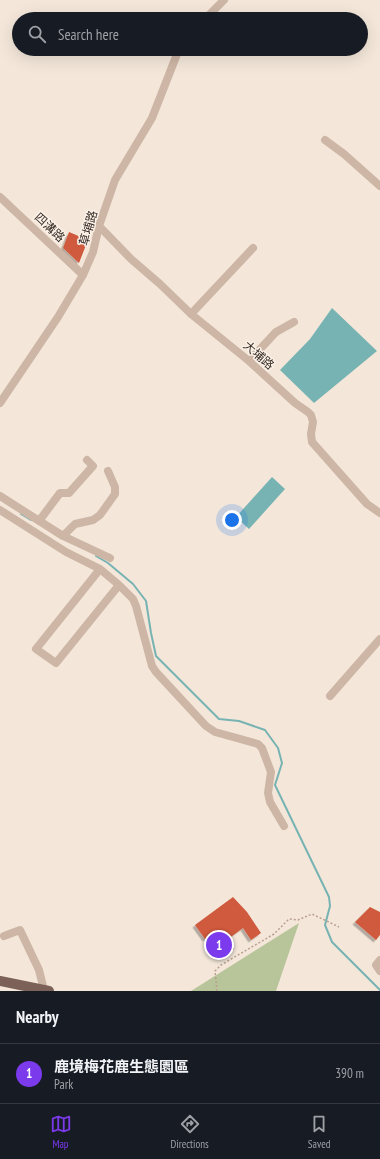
<!DOCTYPE html>
<meta charset="utf-8">
<style>
body{margin:0;font-family:"PT Sans Narrow","Noto Sans TC",sans-serif;background:#20242c;color:#f1f3f6}
.you{position:absolute;left:232px;top:520px;width:14px;height:14px;margin:-10px;border:3px solid #fff;border-radius:50%;background:#1a73e8;box-shadow:0 0 0 6px #1a73e833}
.badge{display:grid;place-items:center;width:26px;height:26px;border-radius:50%;background:#7c3aed;color:#fff;font-size:13px;font-weight:700}
.pin{position:absolute;translate:-50% -50%;border:2px solid #fff;box-shadow:0 1px 4px #0006}
.list{margin:0;padding:0;list-style:none}
h2{display:flex;justify-content:space-between;align-items:center;height:52px;margin:0;padding:0 16px;font-size:17px}
h2 small{font-size:13px;font-weight:400;color:#9ea1a6}
.list li{display:grid;grid-template-columns:26px 1fr auto;gap:12px;align-items:center;box-sizing:border-box;height:60px;padding:0 16px;border-top:1px solid #363941}
.list b{display:block;font-size:15px;white-space:nowrap}
.list p{margin:0;font-size:13px;white-space:nowrap;color:#9ea1a6}
.list em{font-size:13px;font-style:normal;color:#9ea1a6}
.icon{flex:none;width:22px;height:22px;fill:none;stroke:currentColor;stroke-width:2;stroke-linecap:round;stroke-linejoin:round}
.map{position:relative;flex:none;width:380px;height:991px;overflow:hidden}
.search{position:absolute;background:#171b24;box-shadow:0 4px 16px #0002;left:12px;right:12px;top:12px;height:44px;display:flex;align-items:center;gap:10px;box-sizing:border-box;padding:0 14px;border-radius:22px;color:#9ea1a6;font-size:15px}
.sheet{height:112px;background:#171b24}
nav{display:flex;justify-content:space-around;align-items:center;box-sizing:border-box;height:56px;border-top:1px solid #363941;background:#171b24;font-size:11px;color:#9ea1a6}
nav a{display:grid;justify-items:center;gap:2px}
nav .on{color:#7c3aed}
.map>svg:first-child{display:block}
.green{fill:#b8c499}
.water{fill:#77b3b3}
.lines{fill:none;stroke-linecap:round;stroke-linejoin:round}
.stream{stroke:#77b3b3;stroke-width:2}
.building{fill:#d05a3d;filter:url(#shadow)}
.path{stroke:#b99f8f;stroke-width:1.5;stroke-dasharray:2 2;stroke-linecap:butt}
.minor{stroke:#cdb6a5;stroke-width:8}
.major{stroke:#7b6157;stroke-width:10}
.labels{text-anchor:middle;dominant-baseline:central;stroke-width:3;stroke-linejoin:round;paint-order:stroke}
.street-label{font-size:12px;fill:#382c27;stroke:#fbf1e7}
</style>
<div class="map">
<svg width="380" height="991" viewBox="0 0 380 991">
<defs>
<filter id="shadow"><feDropShadow dx="-2.5" dy="2.5" stdDeviation="0" flood-color="#0004"/></filter>
</defs>
<rect width="100%" height="100%" fill="#f4e7da"/>
<path class="green" d="M299,923L276,991H191Z"/>
<path class="water" d="M332,308L377,351L314,403L280,370L310,339Z
M272,477L285,489L249,529L236,517Z"/>
<g class="lines">
<path class="stream" d="M21,514L31,520
M96,556L108,563L133,584L146,601L151,633L156,656L219,719L239,721L265,730L278,748L282,763L275,785L329,897L330,906L325,925L332,942L380,990"/>
</g>
<path class="building" d="M69,232L88,240L79,263L63,248Z
M233,897L247,912L261,933L251,940L243,928L228,939L234,949L222,957L208,937L205,939L195,925Z
M370,907L380,912V935L376,940L355,922Z"/>
<g class="lines">
<path class="path" d="M217,991L215,971L221,965L274,934L289,919L298,920L312,914L339,927"/>
<path class="minor" d="M205,19L224,0
M325,140L344,154L380,186
M0,197L83,275
M99,226L131,259L160,284L191,314L249,361L295,403L308,412L311,415L313,422L311,434L312,442L367,504L380,513
M191,314L253,248
M249,361L276,332L294,322
M0,403L58,317L83,275L93,252L99,226L115,180L152,118L179,49
M0,496L63,536L110,558
M0,510L66,552L100,569L119,585L133,599L136,606L152,666L156,672L206,726L215,732L258,744L262,748L271,772L268,793L270,802L284,826
M39,521L60,493H69L93,466L87,460
M63,536L75,524L93,520L100,515L115,494V487L108,471
M100,569L36,649L56,663L119,585
M330,696L380,639
M4,936L20,930L39,970L44,990
M380,960L376,965L380,971"/>
<path class="major" d="M0,981L49,991"/>
</g>
<g class="labels">
<g class="street-label">
<text transform="translate(50 227) rotate(43)">四溝路</text>
<text transform="translate(88 228) rotate(-74)">草埔路</text>
<text transform="translate(259 355) rotate(41)">大埔路</text>
</g>
</g>
</svg>
<div class="you"></div>
<div class="pin badge" style="left:219px;top:945px">1</div>
<div class="search"><svg class="icon" aria-label="search" viewBox="0 0 24 24"><circle cx="10" cy="10" r="6"/><path d="M15 15l6 6"/></svg>Search here</div>
</div>
<section class="sheet">
<h2>Nearby<small></small></h2>
<ul class="list">
<li><span class="badge">1</span><div><b>鹿境梅花鹿生態園區</b><p>Park</p></div><em>390 m</em></li>
</ul>
</section>
<nav>
<a class="on"><svg class="icon" aria-label="map" viewBox="0 0 24 24"><path d="M3 6l6-2 6 2 6-2v14l-6 2-6-2-6 2zM9 4v14M15 6v14"/></svg>Map</a>
<a><svg class="icon" aria-label="directions" viewBox="0 0 24 24"><path d="M12 3l9 9-9 9-9-9zM9 14v-3h6M13 9l2 2-2 2"/></svg>Directions</a>
<a><svg class="icon" aria-label="saved" viewBox="0 0 24 24"><path d="M7 4h10v16l-5-4-5 4z"/></svg>Saved</a>
</nav>
